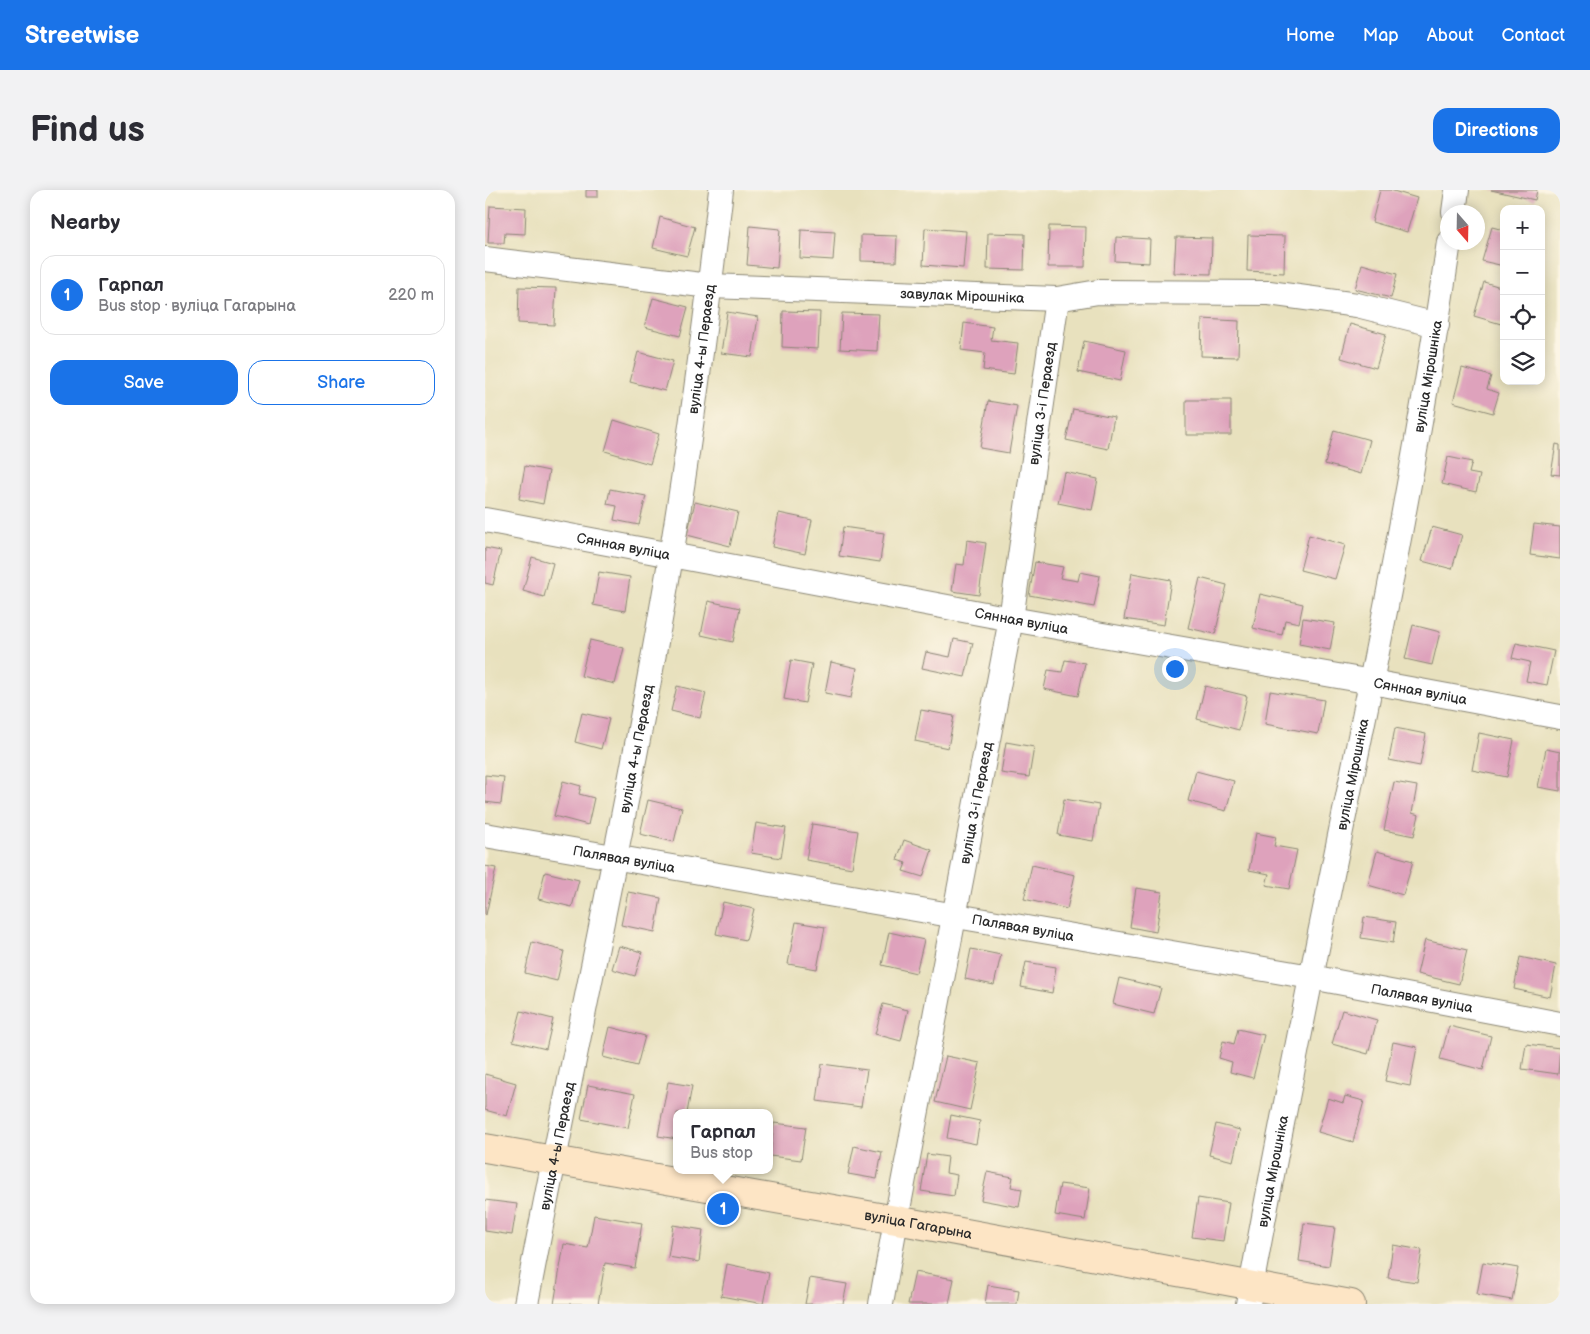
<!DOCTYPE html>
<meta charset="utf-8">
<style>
body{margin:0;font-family:"Balsamiq Sans",sans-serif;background:#f2f2f3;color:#2b2b33}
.controls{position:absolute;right:15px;top:15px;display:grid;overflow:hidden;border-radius:10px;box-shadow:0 2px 12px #0003}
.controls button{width:45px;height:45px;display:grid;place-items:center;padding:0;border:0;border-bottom:1px solid #e1e1e2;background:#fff;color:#2b2b33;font:25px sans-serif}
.compass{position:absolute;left:955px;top:15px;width:45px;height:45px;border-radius:50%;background:#fff;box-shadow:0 2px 12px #0003;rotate:160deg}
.you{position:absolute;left:689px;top:478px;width:18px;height:18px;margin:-12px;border:4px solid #fff;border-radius:50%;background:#1a73e8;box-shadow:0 0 0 8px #1a73e833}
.badge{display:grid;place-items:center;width:32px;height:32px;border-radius:50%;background:#1a73e8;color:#fff;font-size:16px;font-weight:700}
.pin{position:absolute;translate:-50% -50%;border:2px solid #fff;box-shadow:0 1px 5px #0006}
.popup{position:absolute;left:188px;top:919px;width:100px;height:65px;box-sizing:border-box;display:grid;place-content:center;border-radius:10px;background:#fff;filter:drop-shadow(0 1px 4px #0005);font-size:16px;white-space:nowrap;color:#7c7c81}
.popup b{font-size:19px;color:#2b2b33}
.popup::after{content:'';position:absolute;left:50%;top:100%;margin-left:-10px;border:10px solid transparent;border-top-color:#fff}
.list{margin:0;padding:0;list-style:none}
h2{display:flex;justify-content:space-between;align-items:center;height:65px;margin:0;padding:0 20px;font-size:21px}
h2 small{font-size:16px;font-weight:400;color:#7c7c81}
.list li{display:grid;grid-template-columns:32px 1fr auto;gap:15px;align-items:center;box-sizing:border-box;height:80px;margin:0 10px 10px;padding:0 10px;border:1px solid #e1e1e2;border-radius:15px}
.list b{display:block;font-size:19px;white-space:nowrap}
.list p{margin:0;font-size:16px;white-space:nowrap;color:#7c7c81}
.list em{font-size:16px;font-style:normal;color:#7c7c81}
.actions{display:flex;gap:10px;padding:15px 20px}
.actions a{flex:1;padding:11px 0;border:1px solid #1a73e8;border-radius:15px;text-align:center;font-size:18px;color:#1a73e8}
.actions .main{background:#1a73e8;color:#fff}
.icon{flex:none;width:28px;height:28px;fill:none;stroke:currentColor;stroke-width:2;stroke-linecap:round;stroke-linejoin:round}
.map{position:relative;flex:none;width:1075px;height:1114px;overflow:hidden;border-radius:15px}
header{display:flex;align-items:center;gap:30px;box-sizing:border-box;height:70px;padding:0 25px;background:#1a73e8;color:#fff}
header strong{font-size:24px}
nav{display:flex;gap:28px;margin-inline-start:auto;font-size:18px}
.intro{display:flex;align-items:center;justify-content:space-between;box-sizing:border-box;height:120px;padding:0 30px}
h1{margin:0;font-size:35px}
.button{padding:12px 22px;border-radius:15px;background:#1a73e8;color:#fff;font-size:18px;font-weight:700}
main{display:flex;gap:30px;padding:0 30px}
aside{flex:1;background:#fff;border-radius:15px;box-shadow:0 2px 12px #0003}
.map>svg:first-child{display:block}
.building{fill:#dea2bc}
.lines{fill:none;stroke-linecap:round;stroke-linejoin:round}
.street-casing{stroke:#8a8674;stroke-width:26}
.secondary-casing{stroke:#8a8674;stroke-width:30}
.street{stroke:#fff;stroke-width:24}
.secondary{stroke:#fde5c5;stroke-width:28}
.labels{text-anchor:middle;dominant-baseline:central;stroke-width:4;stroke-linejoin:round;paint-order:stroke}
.street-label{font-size:14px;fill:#2b2b2b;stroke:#fcf5e5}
</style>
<header>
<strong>Streetwise</strong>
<nav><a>Home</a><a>Map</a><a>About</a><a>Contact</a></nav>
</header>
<div class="intro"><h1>Find us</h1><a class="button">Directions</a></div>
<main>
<aside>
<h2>Nearby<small></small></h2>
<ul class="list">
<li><span class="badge">1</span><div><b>Гарпал</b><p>Bus stop · вуліца Гагарына</p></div><em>220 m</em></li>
</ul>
<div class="actions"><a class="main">Save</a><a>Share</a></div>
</aside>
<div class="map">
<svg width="1075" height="1114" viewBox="0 0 1075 1114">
<rect width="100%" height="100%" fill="#fcf5e5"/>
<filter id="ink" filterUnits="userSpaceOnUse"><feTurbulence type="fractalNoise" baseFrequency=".02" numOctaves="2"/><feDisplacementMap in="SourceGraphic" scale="10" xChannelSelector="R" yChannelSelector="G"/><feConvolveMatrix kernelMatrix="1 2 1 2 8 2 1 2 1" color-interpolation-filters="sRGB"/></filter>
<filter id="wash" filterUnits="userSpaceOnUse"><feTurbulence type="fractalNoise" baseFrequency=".0096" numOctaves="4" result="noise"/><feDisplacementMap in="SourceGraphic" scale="20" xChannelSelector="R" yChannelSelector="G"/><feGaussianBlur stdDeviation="1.12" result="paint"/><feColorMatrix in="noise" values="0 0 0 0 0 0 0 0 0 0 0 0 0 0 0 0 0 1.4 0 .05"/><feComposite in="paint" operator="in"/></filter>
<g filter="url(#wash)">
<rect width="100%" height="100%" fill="#e8e1be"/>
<g id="blocks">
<path class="building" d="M101,0H113V7H101Z
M895,0H905L932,8L922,42L887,32Z
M1006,0H1052L1050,10Z
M5,16L41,18L40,44L20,43L19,53H3Z
M175,27L210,37L202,66L168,58Z
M265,36L295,39L292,78L262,75Z
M564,36L601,37L600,77H563Z
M1007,37L1019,40V76L997,71Z
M440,38L481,41L478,78L438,75Z
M316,40L350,42L348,70L315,68Z
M503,43L540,44L539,80L502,79Z
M376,45L412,46L411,72L376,71Z
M763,45L800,46L799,83L762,81Z
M631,47L665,49L664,73L630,71Z
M691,47L727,48L726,84L689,83Z
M877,74L912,84L906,108L870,99Z
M999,92L1019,98V126L1016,134L989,126Z
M34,97L71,98L69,135L33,133Z
M168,108L203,117L195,146L160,137Z
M298,121L335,122L333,159L297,157Z
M242,122L273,127L267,167L236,163Z
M357,123L394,124L392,161L355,159Z
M717,129L754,131L753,167L716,166Z
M479,133L508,137L506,150L533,153L529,184L498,180L500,163L476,160Z
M865,134L901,144L891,178L856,168Z
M599,151L641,160L635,191L593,182Z
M153,162L188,171L180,201L145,192Z
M977,178L1006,186L1002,199L1014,203L1008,223L968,212Z
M701,210H746V245H701Z
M503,211L532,216L524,263L495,258Z
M588,219L629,227L623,259L581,250Z
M129,230L174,244L165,274L120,261Z
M849,240L885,250L876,284L840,274Z
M1071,254L1075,255V285L1066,284Z
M963,267L987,272L984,283L995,285L991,302L957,294Z
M40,276L64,281L58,314L34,309Z
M579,282L613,289L607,320L573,313Z
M125,299L161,306L154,335L129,330L132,316L122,314Z
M210,312L253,322L245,356L202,345Z
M294,323L327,330L320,364L287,357Z
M1049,334L1075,337V369L1045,365Z
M358,337L399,343L395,372L354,366Z
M947,337L977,345L967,379L937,371Z
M824,345L860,355L850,389L815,380Z
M482,350L501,353L494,405L467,401L471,374L479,375Z
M0,358L16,361L8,395L0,393Z
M47,367L68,373L59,407L38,401Z
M550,372L578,377L575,388L593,391L595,382L615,386L609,417L544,405Z
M114,382L145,387L140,421L108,415Z
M647,383L686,390L679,435L639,429Z
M715,388L742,395L730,444L703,438Z
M775,404L818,414L814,433L800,430L797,445L768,438Z
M223,411L255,418L248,452L216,445Z
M818,428L850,433L845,460L814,454Z
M928,435L955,442L947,475L920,469Z
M469,449L488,453L480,487L437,478L441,462L465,467Z
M105,450L139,458L130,494L96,486Z
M1031,453L1069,461L1062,495L1041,491L1045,472L1027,468Z
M306,470L327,474L320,513L299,509Z
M580,470L600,473L593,506L559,499L563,480L577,482Z
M346,472L372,478L366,508L340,503Z
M192,496L221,503L215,528L186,521Z
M720,496L762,506L754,540L712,529Z
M785,501L839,510L833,544L780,534Z
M436,520L469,526L463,558L430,551Z
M97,523L124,529L116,559L90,552Z
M910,538L941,544L935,576L904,570Z
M994,543L1029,550L1022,587L987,580Z
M521,552L549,557L544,587L516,583Z
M1061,559L1075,562V601L1053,597Z
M711,581L749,591L741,621L703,611Z
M0,585L19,587L16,614L0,612Z
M78,591L96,596L94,604L109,608L103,635L69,626Z
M909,592L932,596L927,623L934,625L929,646L899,640Z
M579,609L614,615L608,651L573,645Z
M163,610L197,618L189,652L155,644Z
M271,633L301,638L296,668L266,663Z
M327,634L373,641L367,678L321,670Z
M771,643L791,647L789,656L812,660L804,699L781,695L784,684L764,680Z
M419,650L447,660L438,687L418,681L421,673L412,670Z
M892,661L928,671L918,705L883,695Z
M547,675L590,685L582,719L539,709Z
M0,676L11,678L1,725L0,724Z
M60,682L94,690L87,717L53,709Z
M651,698L677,702L671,742L645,737Z
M143,702L176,708L170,742L136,735Z
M238,712L269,719L261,750L231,744Z
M879,727L911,732L908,753L876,748Z
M311,732L340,737L332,779L303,774Z
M404,742L439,750L431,783L397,775Z
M940,750L982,760L974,794L932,784Z
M47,752L79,761L72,791L40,783Z
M134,756L157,762L150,786L127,779Z
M486,759L516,765L509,795L480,789Z
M1035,767L1071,775L1065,807L1029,799Z
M541,772L571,777L567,803L536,797Z
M634,788L676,798L669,824L628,814Z
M398,814L423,820L416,851L390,844Z
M857,820L892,830L883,864L847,854Z
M36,821L68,829L61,859L28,851Z
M964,836L1006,846L998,880L955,869Z
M125,837L160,846L152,876L118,867Z
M753,839L779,845L768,888L745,882L747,872L734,868L738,851L749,854Z
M908,852L932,857L925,896L900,891Z
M1041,854L1075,858L1073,884L1037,879Z
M461,866L495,873L485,920L450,912Z
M337,874L382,880L376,917L332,911Z
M0,884L31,893L22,926L0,920Z
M183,892L207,896L202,923H192V949L173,946Z
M103,895L150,904L143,938L96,929Z
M860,906L879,911L868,952L833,942L843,908L858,913Z
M466,925L495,931L491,954L462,948Z
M289,933L321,937L316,970L285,966Z
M731,934L755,940L748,971L724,965Z
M369,956L397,962L392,989L363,984Z
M442,964L463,967L461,983L472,985L469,1006L436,1001Z
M502,982L528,987L526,997L537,999L534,1017L496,1010Z
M575,994L605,998L600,1030L570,1025Z
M713,1008L744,1013L738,1051L707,1047Z
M0,1010L32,1014L27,1045L0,1041Z
M109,1025L157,1033L150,1078L120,1073L113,1114H69L79,1054L103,1058Z
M819,1033L850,1037L844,1076L814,1071Z
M188,1035L218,1040L214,1072L183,1067Z
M908,1055L937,1060L932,1092L903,1088Z
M998,1072L1033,1078L1027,1110L992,1104Z
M242,1074L284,1083L278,1114L236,1106Z
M430,1082L469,1089L464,1114H423Z
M325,1088L362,1094L358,1114H320Z
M503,1095L534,1100L532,1114H500Z"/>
</g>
</g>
<g filter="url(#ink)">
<use href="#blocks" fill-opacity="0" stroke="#8a8674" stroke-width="1"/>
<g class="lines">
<g class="street-casing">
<g id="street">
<path d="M969,22L972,0"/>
<path id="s1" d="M0,69L225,96L572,109L613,102L784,103L872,115L952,135"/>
<path id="s2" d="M0,330L526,429L887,492L1075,527"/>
<path id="s3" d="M0,645L826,787L1075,834"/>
<path id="s4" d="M41,1114C88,864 144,616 186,366C206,245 222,122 236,0"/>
<path id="s5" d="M396,1114L411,1030L526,429L572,109"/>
<path id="s6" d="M763,1114C826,759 912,409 964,52"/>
</g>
</g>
<g class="secondary-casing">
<g id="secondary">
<path id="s7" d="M0,958L411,1030L866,1114"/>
</g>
</g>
<use href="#street" class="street"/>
<use href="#secondary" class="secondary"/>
</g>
</g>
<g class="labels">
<g class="street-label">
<text stroke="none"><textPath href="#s1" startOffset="479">завулак Мірошніка</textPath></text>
<text stroke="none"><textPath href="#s4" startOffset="971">вуліца 4-ы Пераезд</textPath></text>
<text stroke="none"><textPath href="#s6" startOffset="945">вуліца Мірошніка</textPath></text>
<text stroke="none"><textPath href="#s5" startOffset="915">вуліца 3-і Пераезд</textPath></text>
<text stroke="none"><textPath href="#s2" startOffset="141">Сянная вуліца</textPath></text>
<text stroke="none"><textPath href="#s2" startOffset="546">Сянная вуліца</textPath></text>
<text stroke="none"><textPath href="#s2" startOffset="951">Сянная вуліца</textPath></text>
<text stroke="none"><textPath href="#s4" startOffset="566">вуліца 4-ы Пераезд</textPath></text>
<text stroke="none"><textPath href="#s6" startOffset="540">вуліца Мірошніка</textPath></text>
<text stroke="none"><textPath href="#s5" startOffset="510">вуліца 3-і Пераезд</textPath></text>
<text stroke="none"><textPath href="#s3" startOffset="141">Палявая вуліца</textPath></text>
<text stroke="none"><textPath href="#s3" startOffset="546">Палявая вуліца</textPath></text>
<text stroke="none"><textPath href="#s3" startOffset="951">Палявая вуліца</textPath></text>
<text stroke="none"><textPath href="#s4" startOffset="161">вуліца 4-ы Пераезд</textPath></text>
<text stroke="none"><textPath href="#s6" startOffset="135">вуліца Мірошніка</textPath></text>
<text stroke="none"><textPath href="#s7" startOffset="440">вуліца Гагарына</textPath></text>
</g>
</g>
</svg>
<div class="controls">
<button>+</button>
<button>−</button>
<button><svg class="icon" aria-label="locate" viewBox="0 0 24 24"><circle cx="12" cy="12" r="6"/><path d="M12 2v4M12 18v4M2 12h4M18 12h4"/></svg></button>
<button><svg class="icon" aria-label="layers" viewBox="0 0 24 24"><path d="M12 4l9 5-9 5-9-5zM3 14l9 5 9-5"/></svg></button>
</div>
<svg class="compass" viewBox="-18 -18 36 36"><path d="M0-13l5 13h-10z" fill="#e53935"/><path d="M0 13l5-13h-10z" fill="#7c7c81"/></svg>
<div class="you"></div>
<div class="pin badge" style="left:238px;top:1019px">1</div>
<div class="popup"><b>Гарпал</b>Bus stop</div>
</div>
</main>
